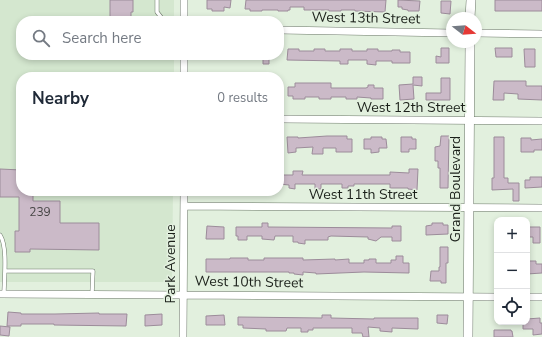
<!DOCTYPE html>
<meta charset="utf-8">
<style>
body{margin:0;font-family:"Nunito Sans",sans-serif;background:#f6f6f7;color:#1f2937}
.controls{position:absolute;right:12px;bottom:12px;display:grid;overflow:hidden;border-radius:8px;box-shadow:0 2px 6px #0003}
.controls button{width:36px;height:36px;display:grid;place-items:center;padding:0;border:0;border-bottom:1px solid #e0e1e3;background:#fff;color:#1f2937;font:20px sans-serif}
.compass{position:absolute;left:446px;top:12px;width:36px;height:36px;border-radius:50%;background:#fff;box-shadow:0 2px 6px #0003;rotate:107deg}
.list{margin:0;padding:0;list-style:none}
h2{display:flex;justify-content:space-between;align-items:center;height:52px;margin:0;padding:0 16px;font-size:17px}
h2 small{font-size:13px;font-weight:400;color:#747a83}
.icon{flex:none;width:22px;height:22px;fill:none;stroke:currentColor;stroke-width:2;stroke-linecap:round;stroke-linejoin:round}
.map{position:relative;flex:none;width:542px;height:337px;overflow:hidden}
.search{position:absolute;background:#fff;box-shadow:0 2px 6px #0003;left:16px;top:16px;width:268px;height:44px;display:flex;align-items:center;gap:10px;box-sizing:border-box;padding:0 14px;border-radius:16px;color:#747a83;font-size:15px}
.panel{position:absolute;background:#fff;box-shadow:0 2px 6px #0003;left:16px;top:72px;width:268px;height:124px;border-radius:16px}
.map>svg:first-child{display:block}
.built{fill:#d4e7cf}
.building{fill:#cbbac8;stroke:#9c8c9a}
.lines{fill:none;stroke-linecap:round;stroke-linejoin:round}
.service-casing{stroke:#6b7768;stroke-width:4.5}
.minor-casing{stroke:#6b7768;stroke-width:8}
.tertiary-casing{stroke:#6b7768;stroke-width:10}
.service{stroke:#fff;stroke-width:3.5}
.minor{stroke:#fff;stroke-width:7}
.tertiary{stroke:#fff;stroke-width:9}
.labels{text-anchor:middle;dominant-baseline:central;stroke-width:3;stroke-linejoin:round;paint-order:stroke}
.number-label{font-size:12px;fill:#474646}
.street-label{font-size:14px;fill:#1b201a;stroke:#e2f0de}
</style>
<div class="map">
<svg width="542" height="337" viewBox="0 0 542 337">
<rect width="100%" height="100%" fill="#e2f0de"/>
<path class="built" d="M0,0H174V21H21V55H174V77H21V191H173L172,282H0Z"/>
<path class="building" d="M110,0H133V12H131V21H110Z
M207,0H231L230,8L224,7V11H212V9H207Z
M246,0H386L385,12L355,11V10H341V11H329V10H304V7H290V10H288V11H278V10H262V11H250V9H245Z
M398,0L420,1L419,11H408V10L402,9V7H398Z
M495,0H542V11H495Z
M441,1H451L450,14L441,13Z
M441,48H449V63H436V56L441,57Z
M495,48H512V57H496Z
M288,49H299V51H314V49H325V51H340V49H352V51H367V49H378V51H392V50H400V52H410V63H392V61H376V65L367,64V60H348V64H340V61L287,60Z
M524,49H535V67H525Z
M263,55H269V64H263Z
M413,77H422V86L413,85L414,99L400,100L399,85L413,84Z
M441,78H450V100H426V93H441Z
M494,81H526V86H542V100L518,99V94L504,93V100H493Z
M295,83H331V88H366L368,87V85H374V88H383V99H371V98L357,97V99H346V97H331V99H319V97H305V99H293V96H288V87H295Z
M327,136H347V139H352V152H336V148H323V154H312L313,147L296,148V152L288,153L287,137H298V138Z
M441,136H449L448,188H440V168H438V161H435V147L440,146Z
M371,137H382V139H386L387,148H379V152L371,153V149H364V139H371Z
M401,137H412V139H416V149H409V152H401Z
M494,137H504V178H508V183H519V201H513V189L492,190V178H494Z
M521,138H531V140L542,139V150H534V152H521Z
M0,169L21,170V191H33V201H60V223H99V250L30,249V252H15V231H19V197H0Z
M409,169H418L417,190L408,189V188H390V184H354V186H348V188H342V184H321V189H315V184H295V189L289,188V185L279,184V175H293V171H303L302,175H390V172L409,173Z
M530,177H542V187L525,188V180H530Z
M262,223H268V227L392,228V226H401V241H392V237H381L376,241L368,239V237L331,236L328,237V240H305V244L298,243V242H293V236H275L274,240L262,239V236H247V240H238V236H236V227H262Z
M432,223H443V225H448V234L426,235V226L432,225Z
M207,226L224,227V239H206Z
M527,227H540V243H533V237H527Z
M440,247H448V263H446V283H441V281H430L431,271H439V267H440Z
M396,256H403V263H409V273L364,272L316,274V273L303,272V275L294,274V273H289V272H206V259H230V258H248V260H264V258H303V260L335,259V260L349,259V263H364V260H369V259H376V263H391V260H396Z
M527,261H536V264H542V273L527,274Z
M8,312L21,313V314H55L99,313V314H127L126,326L54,325V324H21V326H7Z
M162,314V325L145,326V315Z
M224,315L225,325H206V316Z
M322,315H331V318L374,319V318H418V329L392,328V332L380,331V328L368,327L369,337H363L362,333H352V328H313V330H308V332H301V328H287L286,331H266V329L243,328V325H238V317L322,318Z
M437,315H448L447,324L437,323Z
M540,318V323H542V334L533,335V329H523V322H527V319Z
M0,326L10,327L9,336L0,335Z
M494,330H511V331H512L513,337H494Z"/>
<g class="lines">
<g class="service-casing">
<path id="service" d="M157,0V12L164,21
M0,235C8,247 4,280 4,294
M5,271H93L92,294"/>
</g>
<g class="minor-casing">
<path id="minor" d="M184,21V0
M279,30L452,33
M476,33L542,34
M184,55V77
M279,119L542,121
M184,206L542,208
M0,294L183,295L497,297
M527,297H542
M183,337L184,191"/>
</g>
<g class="tertiary-casing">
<path id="tertiary" d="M470,18L471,0
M468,337L470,42"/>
</g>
<use href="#service" class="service"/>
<use href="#minor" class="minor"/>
<use href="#tertiary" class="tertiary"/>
</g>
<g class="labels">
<g class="number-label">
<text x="40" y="212">239</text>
</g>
<g class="street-label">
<text transform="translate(366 18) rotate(1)">West 13th Street</text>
<text x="411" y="107">West 12th Street</text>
<text transform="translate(455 189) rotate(-90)">Grand Boulevard</text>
<text x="363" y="194">West 11th Street</text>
<text transform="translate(170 264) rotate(-90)">Park Avenue</text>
<text transform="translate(249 282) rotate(1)">West 10th Street</text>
</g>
</g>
</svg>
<div class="controls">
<button>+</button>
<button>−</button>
<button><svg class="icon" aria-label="locate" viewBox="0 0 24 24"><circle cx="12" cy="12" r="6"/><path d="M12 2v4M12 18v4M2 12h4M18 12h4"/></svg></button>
</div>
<svg class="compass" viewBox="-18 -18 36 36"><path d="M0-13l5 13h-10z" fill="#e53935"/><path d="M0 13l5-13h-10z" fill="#747a83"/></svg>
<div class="search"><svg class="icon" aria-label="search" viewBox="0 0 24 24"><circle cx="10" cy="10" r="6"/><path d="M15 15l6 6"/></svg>Search here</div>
<section class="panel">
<h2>Nearby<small>0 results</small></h2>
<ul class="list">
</ul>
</section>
</div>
